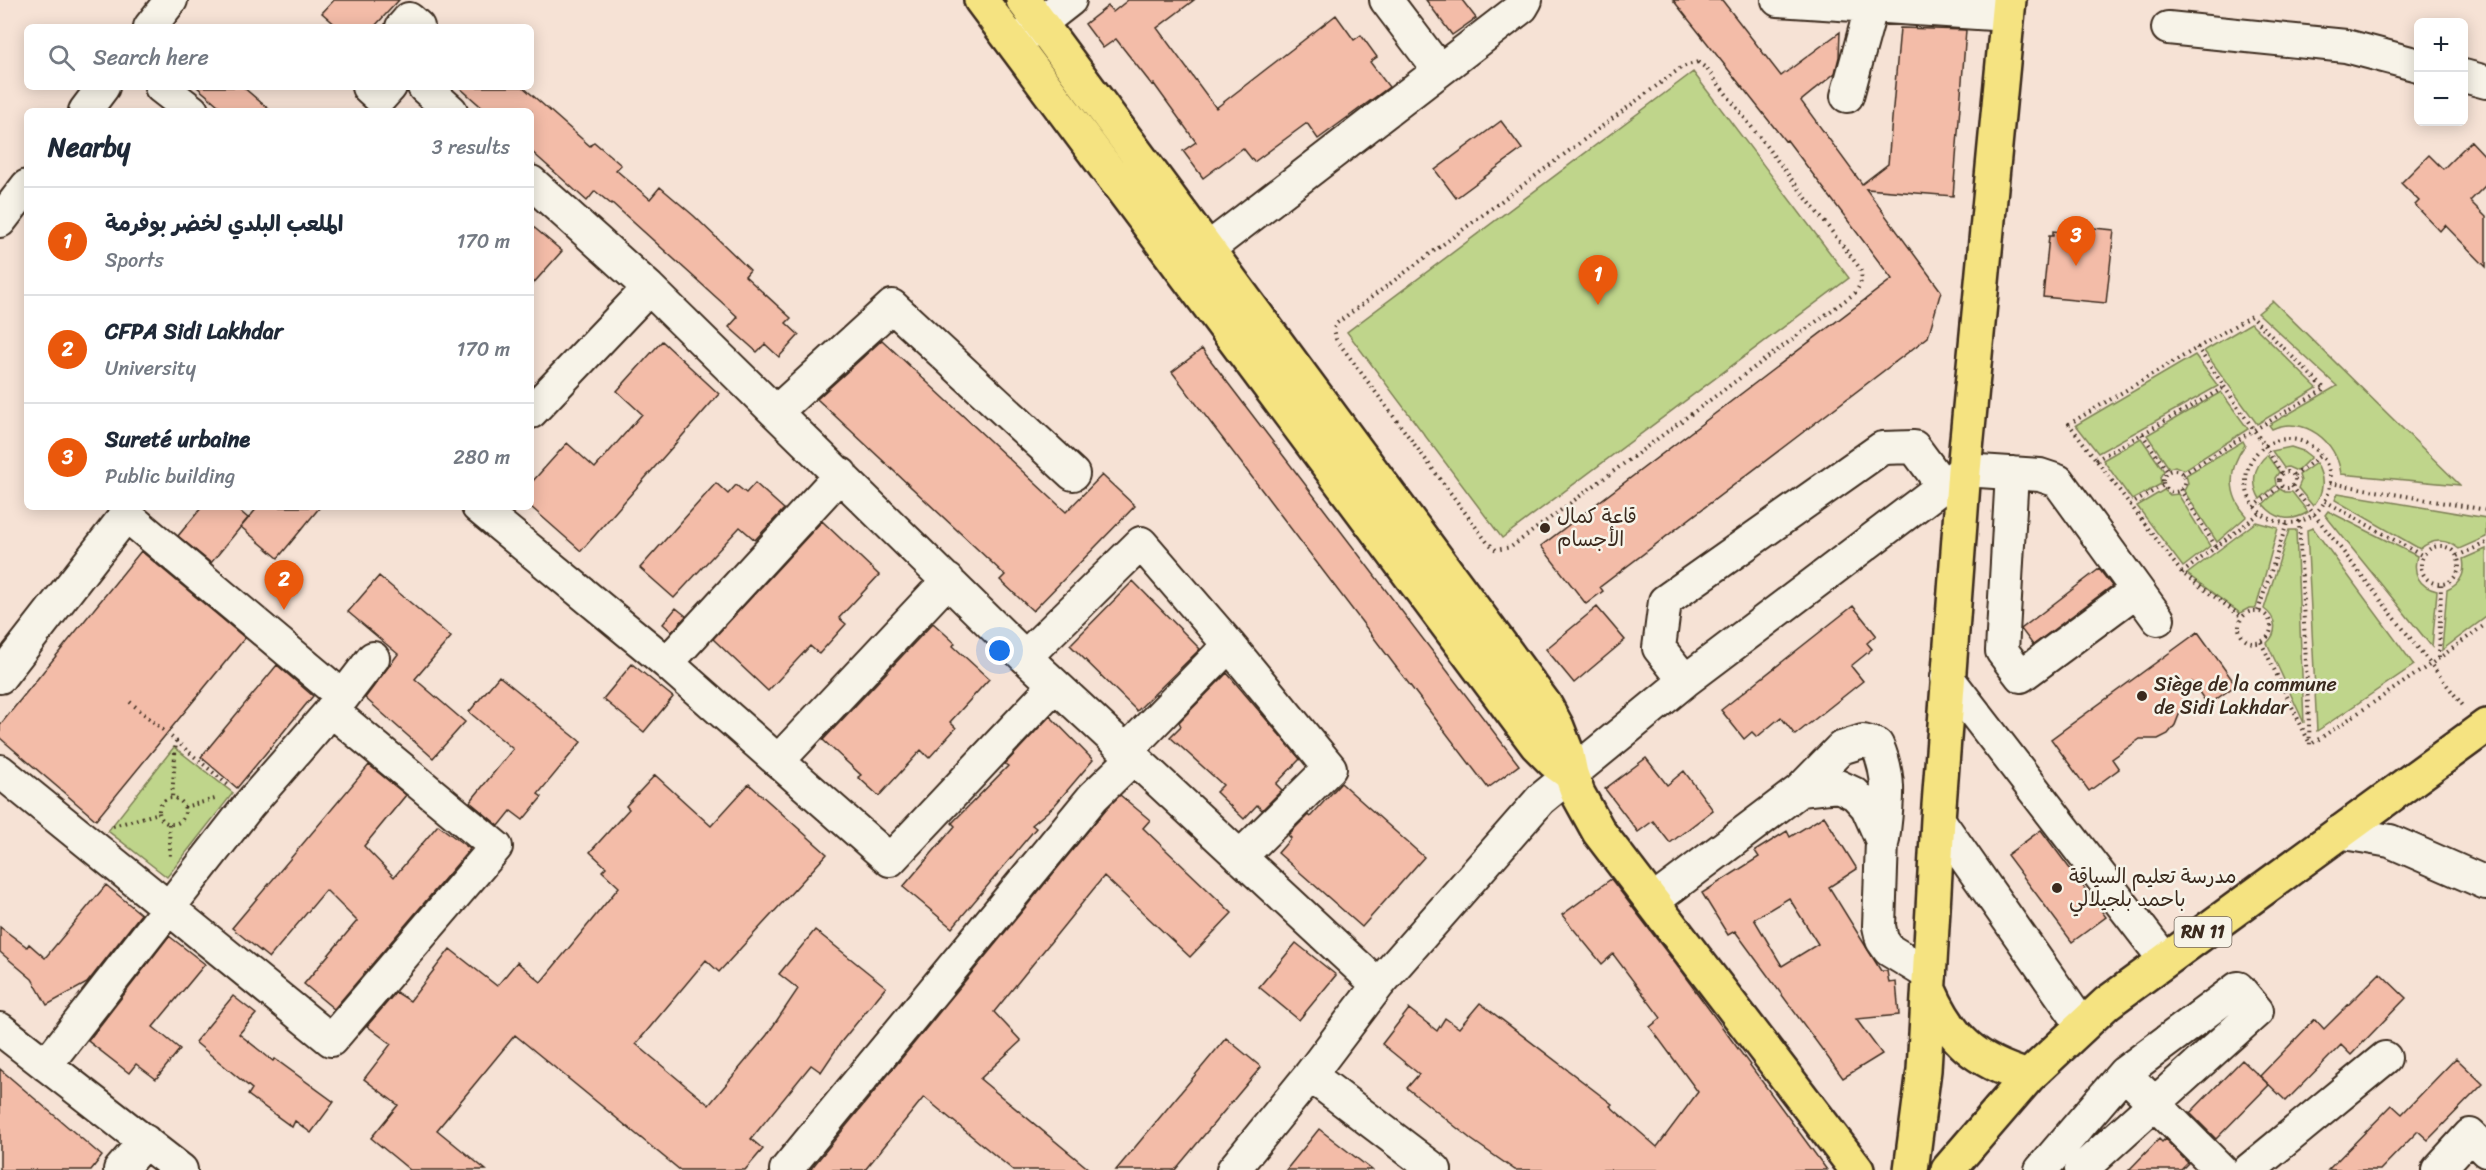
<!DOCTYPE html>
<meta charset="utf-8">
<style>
body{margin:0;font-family:Sriracha,"Playpen Sans Arabic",sans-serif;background:#f6f6f7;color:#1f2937}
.controls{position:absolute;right:18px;top:18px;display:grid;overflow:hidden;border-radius:9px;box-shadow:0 3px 15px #0003}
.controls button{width:54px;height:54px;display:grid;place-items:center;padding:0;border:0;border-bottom:2px solid #e0e1e3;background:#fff;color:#1f2937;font:30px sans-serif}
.you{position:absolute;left:1000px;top:651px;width:21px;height:21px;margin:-15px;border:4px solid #fff;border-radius:50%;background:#1a73e8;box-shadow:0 0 0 9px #1a73e833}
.badge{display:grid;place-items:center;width:39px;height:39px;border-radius:50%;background:#ea580c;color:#fff;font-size:20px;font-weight:700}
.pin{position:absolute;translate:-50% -50px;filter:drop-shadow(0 2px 3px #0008)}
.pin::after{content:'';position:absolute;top:32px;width:21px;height:18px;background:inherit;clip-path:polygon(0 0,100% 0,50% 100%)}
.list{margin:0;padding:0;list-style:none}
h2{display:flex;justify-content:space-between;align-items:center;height:78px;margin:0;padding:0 24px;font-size:26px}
h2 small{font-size:20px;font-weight:400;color:#747a83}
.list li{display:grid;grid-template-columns:39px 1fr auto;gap:18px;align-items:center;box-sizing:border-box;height:108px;padding:0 24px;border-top:2px solid #e0e1e3}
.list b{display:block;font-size:22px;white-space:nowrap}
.list p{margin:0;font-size:20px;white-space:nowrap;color:#747a83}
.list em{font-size:20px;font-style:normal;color:#747a83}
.icon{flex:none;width:33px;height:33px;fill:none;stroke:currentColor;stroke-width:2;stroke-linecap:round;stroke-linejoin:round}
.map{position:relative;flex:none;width:2486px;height:1170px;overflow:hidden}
.search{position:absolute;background:#fff;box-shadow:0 3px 15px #0003;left:24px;top:24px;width:510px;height:66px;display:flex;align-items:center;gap:15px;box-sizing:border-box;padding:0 21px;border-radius:9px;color:#747a83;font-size:22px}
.panel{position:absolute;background:#fff;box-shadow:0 3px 15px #0003;left:24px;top:108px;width:510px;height:402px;border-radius:9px}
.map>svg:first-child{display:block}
.green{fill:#bfd58b;stroke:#7d8054;stroke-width:1.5}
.building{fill:#f3bca8;stroke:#3b2a1e;stroke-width:1.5;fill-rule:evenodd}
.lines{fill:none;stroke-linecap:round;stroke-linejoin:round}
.minor-casing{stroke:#3b2a1e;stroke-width:36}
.major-casing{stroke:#3b2a1e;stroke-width:38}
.path{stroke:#3b2a1e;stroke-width:4;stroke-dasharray:1.5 4.5;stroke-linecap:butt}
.minor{stroke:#f7f3e8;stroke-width:32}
.major{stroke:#f5e381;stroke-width:33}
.poi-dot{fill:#3b2a1e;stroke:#f7f3e8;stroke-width:2}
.labels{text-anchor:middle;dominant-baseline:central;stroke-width:5;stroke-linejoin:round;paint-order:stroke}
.shield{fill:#f7f3e8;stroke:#73665b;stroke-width:1.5}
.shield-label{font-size:18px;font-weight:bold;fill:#3b2a1e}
.poi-label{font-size:20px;fill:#3b2a1e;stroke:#f7f3e8;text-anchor:start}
</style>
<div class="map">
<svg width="2486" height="1170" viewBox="0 0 2486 1170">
<rect width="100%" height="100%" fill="#f6e2d5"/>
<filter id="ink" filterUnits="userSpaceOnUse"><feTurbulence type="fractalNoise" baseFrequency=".0167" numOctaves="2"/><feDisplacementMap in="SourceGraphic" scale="12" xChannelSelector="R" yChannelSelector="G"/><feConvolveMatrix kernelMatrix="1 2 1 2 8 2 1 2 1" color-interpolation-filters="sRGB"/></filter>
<g filter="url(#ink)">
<path class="green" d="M1693,72L1849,278L1502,538L1347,332Z
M2273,301L2460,485L2341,474C2337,441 2304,415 2272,429L2269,425L2337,386L2258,313Z
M2251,323L2317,388L2257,424L2204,351Z
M2195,355L2218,386L2098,453L2076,425Z
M2221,392L2248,429L2184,470L2175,466L2169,468L2147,435Z
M2141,438L2164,471L2160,477L2161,484L2132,500L2103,460Z
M2243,441L2245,445C2228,468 2227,495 2247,516L2217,542L2184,491L2188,483L2186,475Z
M2291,447L2303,451L2311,457L2297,471L2288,467L2284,468L2272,451Z
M2267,455L2279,472L2275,478L2276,485L2260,499C2251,484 2253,467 2267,455Z
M2316,463C2325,478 2324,493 2313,506L2298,488L2301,481L2299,475Z
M2280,489L2285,492H2292L2308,512C2291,523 2275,519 2263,504Z
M2164,490L2170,495L2178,494L2210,546L2183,567L2137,506Z
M2338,493L2486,518V537L2459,549C2447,539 2433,538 2420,549L2335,500Z
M2328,511L2417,556C2412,573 2419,587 2437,591L2432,647L2325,515Z
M2256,522L2278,528L2256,608H2249L2240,613L2187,574Z
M2313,528L2414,665L2317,731L2307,530Z
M2289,530H2296L2304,723L2267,643C2278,633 2277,618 2264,609Z
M2486,549V617L2442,650L2447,590C2460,584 2466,574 2463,559Z
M174,747L233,793L167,877L108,831Z"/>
<path class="building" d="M334,0H399L374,27H338L322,13Z
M1128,0H1194L1157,28L1216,108L1336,15L1354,40L1361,35L1377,57L1370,62L1389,87L1318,139L1307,123L1254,162L1243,148L1203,178L1183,151L1196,142L1154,84L1152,85L1116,39L1103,48L1085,24L1108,6L1113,12Z
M1426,0H1462L1476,18L1452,35Z
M1673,0H1722L1781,76L1840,32L1839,57L1835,73L1801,101L1862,184L1888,164L1900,28L1966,30L1953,196L1866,189L1941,291L1928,337L1600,587L1603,591L1586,604L1541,546L1892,279L1787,140L1785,141Z
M197,87H243L271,111H225Z
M459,87H523L590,146L594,142L621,165L616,170L650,199L660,187L694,216L750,270L745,276L791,318L786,323L799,335L779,357L765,344L757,352L729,327L738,317L612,203L611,204L595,191L587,201L531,151V111H486Z
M1501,121L1522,149L1456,198L1435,170Z
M2471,141L2486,157V185L2470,201L2486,217V267L2445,225L2440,231L2415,205L2419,201L2401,183L2429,155L2443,169Z
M531,225L562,251L531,286Z
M2063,225L2114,230L2106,303L2043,297L2049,236H2053V231L2062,232Z
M882,340L1066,512L1102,475L1135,506L1033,611L1000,580L1005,575L817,399Z
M662,341L719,394L581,551L531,507V483L567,443L595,468L642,414L617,391Z
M1202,349L1519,765L1488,788L1172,372Z
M716,483L728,494L736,485L746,493L755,483L784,509L755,540L740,527L674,598L640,568Z
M202,507H235L248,518L211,563L178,536Z
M258,507H320L278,558L241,527Z
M822,521L879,575L839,618L846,624L819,654L810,646L768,691L713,639Z
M141,551L245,638L96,820L0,738V725Z
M2099,569L2112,586L2033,645L2021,629Z
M379,576L451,637L415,679L465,722L433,758L365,698L398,654L348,612Z
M1133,581L1200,649L1137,711L1070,645Z
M1853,606L1876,635L1867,643L1872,649L1851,666L1863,681L1795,735L1781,717L1757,737L1752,732L1744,739L1721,710Z
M1597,607L1625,640L1574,683L1546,649Z
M676,608L686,616L672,632L663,624Z
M933,623L955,643L953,646L989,679L950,722L956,728L929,758L921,750L879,796L858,777L861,775L823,740Z
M2198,632L2236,685L2208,705L2192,682L2175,725L2168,734L2158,739H2140L2112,759L2119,769L2089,791L2051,739Z
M632,664L673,697L644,732L603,699Z
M277,665L313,696L237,788L201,757Z
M1227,673L1300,759L1276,784L1282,790L1262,810L1257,805L1244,819L1216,792L1223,785L1170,737L1181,726L1179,722Z
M499,676L581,742L538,794L542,797L523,820L511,811L499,826L470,802L513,749L469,712Z
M1050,716L1093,760L1054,806L1032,825L1036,828L952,928L903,887L955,826L952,823L1008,766L1005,764Z
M1646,758L1667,785L1684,771L1713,810L1670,843L1653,821L1638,832L1605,789Z
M369,765L406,795L364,846L394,877L438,825L470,849L334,1009L304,984L357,921L326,890L269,958L232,928Z
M655,775L711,826L749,784L827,854L719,972L706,960L636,1044L709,1105L767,1035L798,989L779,974L815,930L886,987L841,1042L821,1072L811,1065L751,1139L763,1149L745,1170H680L515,1035L437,1130L486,1170H410L371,1138L398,1105L364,1079L391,1044L367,1026L396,992L410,1001L450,949L497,986L517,962L541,982L619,887L602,871L606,867L590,852L629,809L626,806Z
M1341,783L1424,857L1362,927L1278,853L1291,838L1288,835L1308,815L1310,817Z
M1120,795L1150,820L1143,828L1232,913L1190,957L1104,876L994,1012L1021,1041L980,1079L1090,1170H1013L924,1097L865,1170H810L1106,809Z
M1824,816L1857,869L1829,887L1881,971H1887L1889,983L1896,982L1899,1015L1856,1019L1882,1054L1843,1078L1735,931L1728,935L1702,893L1759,857L1755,851L1787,831L1790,837ZM1789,898L1818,944L1782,966L1754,919Z
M2041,830L2106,917L2072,942L2007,855Z
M1611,879L1675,963L1827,1170H1515L1472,1140L1407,1088L1419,1074L1382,1044L1409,1009L1437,1031L1445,1018L1459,1028L1480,1003L1612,1104L1610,1106L1657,1147L1698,1092L1650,1027L1661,1018L1613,954L1602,964L1562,915Z
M106,885L141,914L87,983L47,1005L32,979L0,952V927L27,947L29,944L45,958Z
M169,936L205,964L153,1027L180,1049L156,1079L136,1064L129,1073L88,1041Z
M1296,943L1336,975L1299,1020L1259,987Z
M2380,973L2406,998L2351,1055L2341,1045L2286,1101L2260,1076L2315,1019L2324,1029Z
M233,996L256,1014L239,1034L273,1061L275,1059L334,1102L311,1133L295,1121L292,1127L248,1095L252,1089L195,1042Z
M1226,1038L1261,1067L1175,1170H1116Z
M2456,1058L2483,1084L2428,1140L2418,1131L2380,1170H2328L2392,1105L2402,1114Z
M2242,1060L2269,1085L2216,1139L2190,1113Z
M0,1069L102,1156L91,1170H0Z
M1319,1129L1372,1170H1286Z
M2159,1139L2162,1142L2165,1139L2188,1163L2181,1170H2129Z"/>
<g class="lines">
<g class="minor-casing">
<path id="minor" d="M1386,0L1439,70
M1778,0L2008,15
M150,27L171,0
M402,27L409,19L418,27
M2168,28L2346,46L2418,65
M1019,40L1070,0
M2464,76L2486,82
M161,87L192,111
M368,87L380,98L390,87
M424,87L451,111
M1847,96L1871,8
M85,111L103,87
M531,182L649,288L1025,657L1378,985
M0,221L27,186
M1208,249L1522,7L1526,0
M531,412L649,288
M776,412L892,306L1073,474
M2012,473L2002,651L2021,676L2137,590
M478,507L667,663L890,860L1055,685
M1229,645L1330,768L1240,857
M1025,657L1141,543L1229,645L1126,751
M667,663L841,474
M0,677L126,515L343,697
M1947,677L2165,960
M1685,681L1659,648L1665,601L1882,448L1914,447L1943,486
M779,760L948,580
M0,771L331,1040L496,847L331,710
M1800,790L1841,748L1863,741L1877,745C1892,779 1887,804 1883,840
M1938,819L2082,1025
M2339,832L2390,841L2486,883
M1652,902L1800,790L1838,786L1855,794L1867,807L1882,841L1879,926L1882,940L1889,950L1930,975
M0,1029L181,1170
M46,1065L249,805L343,697L373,658
M1310,1075L1435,1170
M120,1170L145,1141
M786,1170L1093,797L1133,758
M1233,1170L1310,1075L1378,985L1541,799L1685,681L1964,470L2040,475L2058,481L2158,619
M2041,1170L2124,1073L2221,1170
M2081,1170L2257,1011L2238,988L2124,1073
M2249,1170L2385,1058
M2438,1170L2470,1135L2486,1151"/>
</g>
<g class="major-casing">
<path id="major" d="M981,0L1536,744L1553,761L1571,774
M1023,0L1545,705L1557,727L1566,750L1571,774L1578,794L1599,832L1857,1170
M1929,990C1951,1040 1975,1061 2028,1077
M1911,1170L1924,1070L1938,819L1964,470L2009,0
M1948,1170L2028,1077L2107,1003L2486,726"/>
</g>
<path class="path" d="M1698,62L1707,69L1859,267C1864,277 1861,284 1855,293L1511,547L1496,550L1487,542L1336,339L1334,328L1337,323L1682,67Z
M2197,347L2265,446L2282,474
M2142,434L2168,472
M2246 481a42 42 0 1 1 84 0a42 42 0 1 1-84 0Z
M2096,460L2225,387
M2163 481a11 11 0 1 1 22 0a11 11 0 1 1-22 0Z
M2279 480a8 8 0 1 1 16 0a8 8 0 1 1-16 0Z
M2183,474L2254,430L2325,389L2251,316L2069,424L2182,573L2242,617
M2294,476L2321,455
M2330,483L2486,510
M2292,486L2464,707
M2180,489L2216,547
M2325,501L2423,556
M2130,505L2164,485
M2254,507L2281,485
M2299,521L2310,745L2431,664L2486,624
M2421 565a19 19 0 1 1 38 0a19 19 0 1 1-38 0Z
M2457,556L2486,543
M2182,573L2260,513
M2239 627a16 16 0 1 1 32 0a16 16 0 1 1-32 0Z
M2258,611L2287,523
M2261,642L2309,742
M2439,658L2441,584
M130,702L176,741L172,798
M176,741L228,785
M159 811a13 13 0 1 1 26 0a13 13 0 1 1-26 0Z
M184,807L215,799
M169,824L170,859
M113,826L159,813"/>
<use href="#minor" class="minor"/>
<use href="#major" class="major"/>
</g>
</g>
<g class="poi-dot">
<circle cx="1545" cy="528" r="6"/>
<circle cx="2142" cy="696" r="6"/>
<circle cx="2057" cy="888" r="6"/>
</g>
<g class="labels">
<rect class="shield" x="2174.5" y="917" width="57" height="30" rx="4.5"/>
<g class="shield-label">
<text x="2203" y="932">RN 11</text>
</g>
<g class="poi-label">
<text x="1557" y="516">قاعة كمال<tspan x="1557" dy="23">الأجسام</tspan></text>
<text x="2154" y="684">Siège de la commune<tspan x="2154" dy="23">de Sidi Lakhdar</tspan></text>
<text x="2069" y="876">مدرسة تعليم السياقة<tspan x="2069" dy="23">باحمد بلجيلالي</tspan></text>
</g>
</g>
</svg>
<div class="controls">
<button>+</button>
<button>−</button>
</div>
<div class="you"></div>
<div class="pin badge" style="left:1598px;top:305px">1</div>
<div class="pin badge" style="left:284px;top:610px">2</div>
<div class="pin badge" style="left:2076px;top:266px">3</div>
<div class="search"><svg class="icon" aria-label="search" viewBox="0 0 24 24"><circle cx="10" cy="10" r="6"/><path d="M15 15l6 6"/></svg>Search here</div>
<section class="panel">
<h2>Nearby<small>3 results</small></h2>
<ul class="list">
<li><span class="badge">1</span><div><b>الملعب البلدي لخضر بوفرمة</b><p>Sports</p></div><em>170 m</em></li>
<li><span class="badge">2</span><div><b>CFPA Sidi Lakhdar</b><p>University</p></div><em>170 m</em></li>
<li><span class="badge">3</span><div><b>Sureté urbaine</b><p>Public building</p></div><em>280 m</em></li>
</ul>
</section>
</div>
